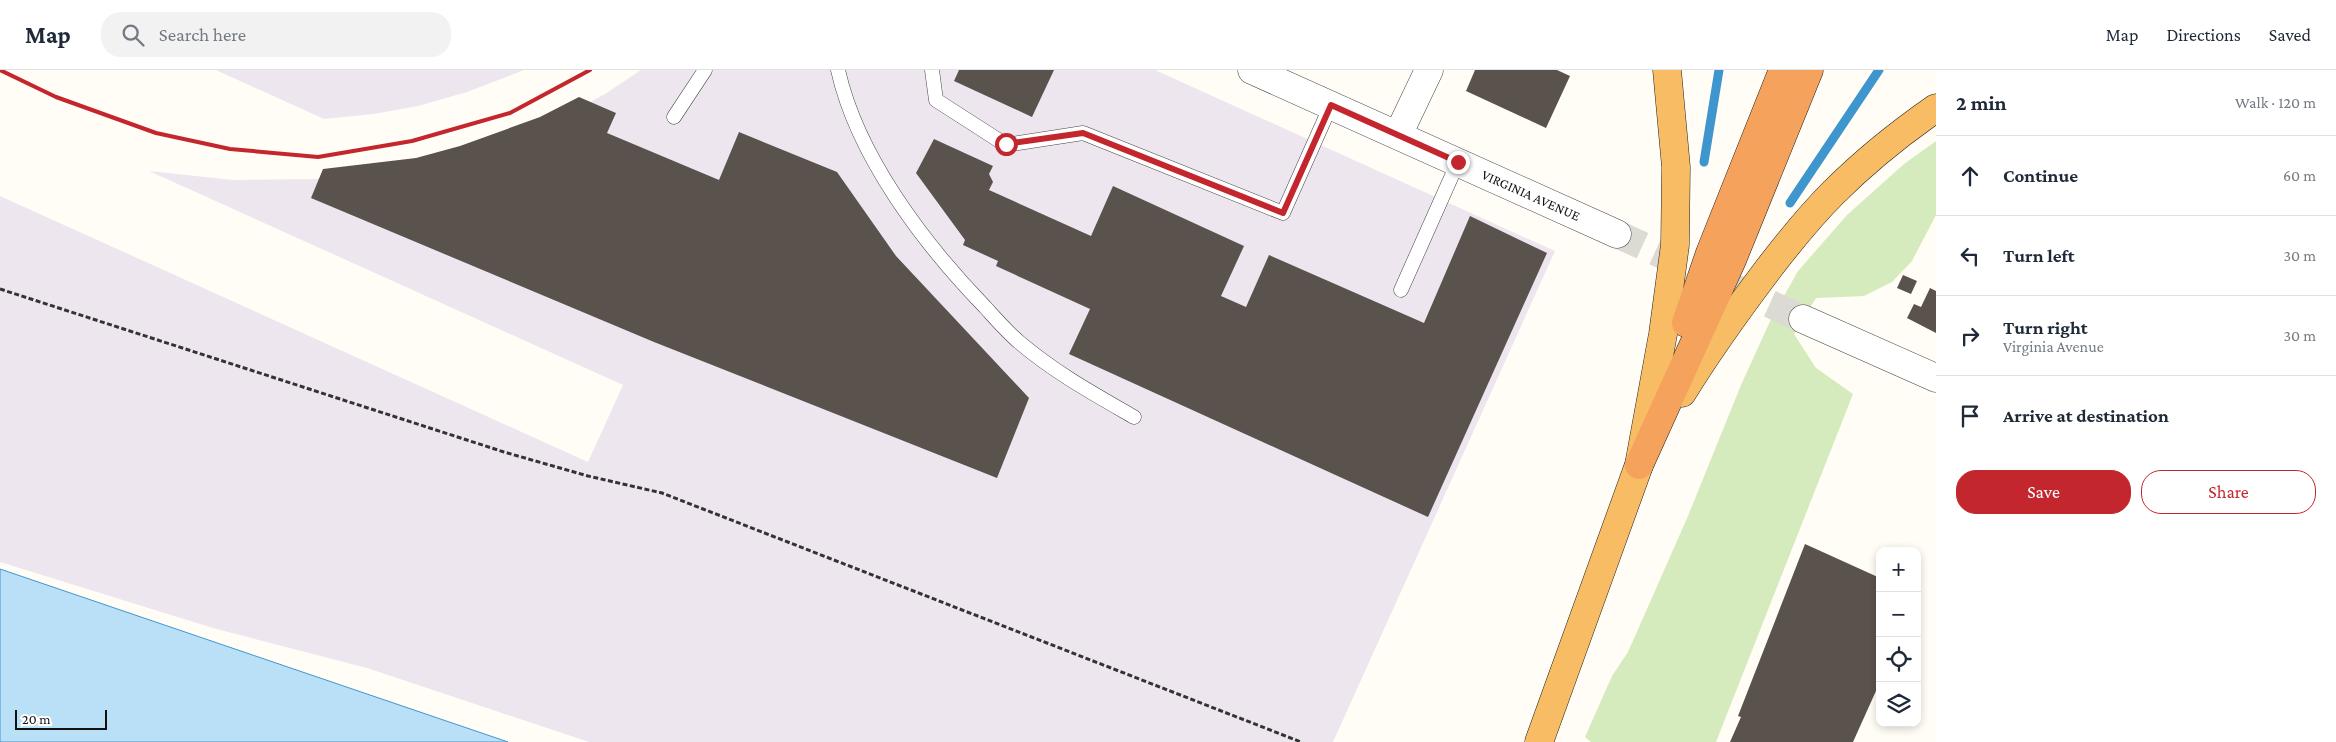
<!DOCTYPE html>
<meta charset="utf-8">
<style>
body{margin:0;font-family:"Crimson Pro",serif;background:#f2f2f3;color:#1f2937}
.controls{position:absolute;right:15px;bottom:15px;display:grid;overflow:hidden;border-radius:10px;box-shadow:0 2px 8px #0003}
.controls button{width:45px;height:45px;display:grid;place-items:center;padding:0;border:0;border-bottom:1px solid #e0e1e3;background:#fff;color:#1f2937;font:25px sans-serif}
.scale{position:absolute;left:15px;bottom:12px;width:92px;box-sizing:border-box;padding-left:5px;border:2px solid #111;border-top:0;font-size:14px;line-height:18px;white-space:nowrap;color:#111;-webkit-text-stroke:4px #fff;paint-order:stroke}
.stop{position:absolute;width:15px;height:15px;margin:-11px;border:4px solid #c4262e;border-radius:50%;background:#fff}
.stop.end{background:#c4262e;border-color:#fff;box-shadow:0 1px 5px #0008}
.list{margin:0;padding:0;list-style:none}
h2{display:flex;justify-content:space-between;align-items:center;height:65px;margin:0;padding:0 20px;font-size:21px}
h2 small{font-size:16px;font-weight:400;color:#747a83}
.list li{display:grid;grid-template-columns:32px 1fr auto;gap:15px;align-items:center;box-sizing:border-box;height:80px;padding:0 20px;border-top:1px solid #e0e1e3}
.list b{display:block;font-size:19px;white-space:nowrap}
.list p{margin:0;font-size:16px;white-space:nowrap;color:#747a83}
.list em{font-size:16px;font-style:normal;color:#747a83}
.actions{display:flex;gap:10px;padding:15px 20px}
.actions a{flex:1;padding:11px 0;border:1px solid #c4262e;border-radius:20px;text-align:center;font-size:18px;color:#c4262e}
.actions .main{background:#c4262e;color:#fff}
.icon{flex:none;width:28px;height:28px;fill:none;stroke:currentColor;stroke-width:2;stroke-linecap:round;stroke-linejoin:round}
.map{position:relative;flex:none;width:1936px;height:672px;overflow:hidden}
header{display:flex;align-items:center;gap:30px;box-sizing:border-box;height:70px;padding:0 25px;background:#fff;border-bottom:1px solid #e0e1e3}
header strong{font-size:24px}
nav{display:flex;gap:28px;margin-inline-start:auto;font-size:18px}
.search{width:350px;height:45px;background:#f2f2f3;display:flex;align-items:center;gap:12px;box-sizing:border-box;padding:0 18px;border-radius:20px;color:#747a83;font-size:19px}
main{display:flex}
aside{flex:1;background:#fff}
.map>svg:first-child{display:block}
.industrial{fill:#eee6ef}
.green{fill:#d5ebbd}
.water{fill:#b9e0f7;stroke:#3f96cf}
.lines{fill:none;stroke-linecap:round;stroke-linejoin:round}
.stream{stroke:#3f96cf;stroke-width:9}
.building{fill:#5a524d}
.minor-tunnel{stroke:#dbdad3;stroke-width:28;stroke-dasharray:28 14;stroke-linecap:butt}
.service-casing{stroke:#444;stroke-width:15}
.minor-casing{stroke:#444;stroke-width:29}
.trunk-casing{stroke:#222;stroke-width:29}
.motorway-casing{stroke:#222;stroke-width:29}
.path{stroke:#333;stroke-width:3;stroke-dasharray:5 2.5;stroke-linecap:butt}
.service{stroke:#fff;stroke-width:14}
.minor{stroke:#fff;stroke-width:28}
.trunk{stroke:#f7bc64;stroke-width:28}
.motorway{stroke:#f5a25d;stroke-width:28}
.rail{stroke:#c4262e;stroke-width:4}
.route{stroke:#c4262e;stroke-width:6}
.labels{text-anchor:middle;dominant-baseline:central;stroke-width:5;stroke-linejoin:round;paint-order:stroke}
.street-label{font-size:14px;fill:#111;stroke:#fff}
</style>
<header>
<strong>Map</strong>
<div class="search"><svg class="icon" aria-label="search" viewBox="0 0 24 24"><circle cx="10" cy="10" r="6"/><path d="M15 15l6 6"/></svg>Search here</div>
<nav><a>Map</a><a>Directions</a><a>Saved</a></nav>
</header>
<main>
<div class="map">
<svg width="1936" height="672" viewBox="0 0 1936 672">
<rect width="100%" height="100%" fill="#fffdf5"/>
<path class="industrial" d="M216,0H524L467,22L418,36L374,44L324,49Z
M641,0H1155L1555,181L1333,672H589L367,598L213,558L0,492V126L588,392L623,315L149,101L233,110L315,109L358,105L562,48L605,24Z"/>
<path class="green" d="M1936,71V145L1912,191L1892,212L1864,226L1816,228L1794,264L1816,298L1853,324L1716,672H1591L1585,667L1612,606L1628,582L1688,446L1741,315L1772,247L1798,201L1847,145L1904,94Z"/>
<path class="water" d="M0,499L508,672H0Z"/>
<g class="lines">
<path class="stream" d="M1704,92L1719,0
M1790,133L1879,0"/>
</g>
<path class="building" d="M959,0H1054L1032,47L954,11Z
M1475,0H1557L1570,6L1546,58L1466,21Z
M579,27L616,43L607,63L719,110L739,62L837,102L896,186L1029,328L997,408L654,272L311,128L323,99L416,88L460,76L540,47Z
M934,69L993,96L989,104L993,112L989,120L1091,166L1113,116L1244,176L1221,226L1246,237L1269,185L1424,253L1470,146L1547,183L1428,447L1069,284L1090,239L996,196L998,191L963,175L965,170L916,103Z
M1903,205L1917,211L1911,224L1897,218Z
M1930,218L1936,221V263L1907,248L1914,234L1921,237Z
M1805,474L1880,508V612L1853,672H1730L1741,647L1738,646Z"/>
<g class="lines">
<path class="minor-tunnel" d="M1617,164L1803,249"/>
<g class="service-casing">
<path id="service" d="M838,0C857,86 924,174 985,237C996,249 1007,262 1019,272C1054,302 1094,324 1134,347
M932,0L936,30L1006,75L1083,63L1283,143L1331,35
M674,47L705,0
M1401,220L1458,92"/>
</g>
<g class="minor-casing">
<path id="minor" d="M1252,0L1617,164
M1398,65L1429,0
M1803,249L1936,308"/>
</g>
<g class="trunk-casing">
<path id="trunk" d="M1682,323C1709,279 1738,239 1769,198C1789,172 1810,146 1833,123C1865,91 1900,63 1936,38
M1539,672L1639,395L1663,264L1675,175L1676,97L1667,0"/>
</g>
<g class="motorway-casing">
<path id="motorway" d="M1686,253L1710,183L1783,0
M1639,395L1732,190L1809,0"/>
</g>
<path class="path" d="M0,219L504,382L588,406L662,423L1301,672"/>
<use href="#service" class="service"/>
<use href="#minor" class="minor"/>
<use href="#trunk" class="trunk"/>
<use href="#motorway" class="motorway"/>
<path class="rail" d="M0,0L56,27L156,63L230,79L318,87L412,71L510,43L590,0"/>
</g>
<g class="lines">
<path class="route" d="M1006,74L1083,63L1283,143L1331,35L1458,92"/>
</g>
<g class="labels">
<g class="street-label">
<text transform="translate(1531 125) rotate(24)">VIRGINIA AVENUE</text>
</g>
</g>
</svg>
<div class="controls">
<button>+</button>
<button>−</button>
<button><svg class="icon" aria-label="locate" viewBox="0 0 24 24"><circle cx="12" cy="12" r="6"/><path d="M12 2v4M12 18v4M2 12h4M18 12h4"/></svg></button>
<button><svg class="icon" aria-label="layers" viewBox="0 0 24 24"><path d="M12 4l9 5-9 5-9-5zM3 14l9 5 9-5"/></svg></button>
</div>
<div class="scale">20 m</div>
<div class="stop" style="left:1006px;top:74px"></div>
<div class="stop end" style="left:1458px;top:92px"></div>
</div>
<aside>
<h2>2 min<small>Walk · 120 m</small></h2>
<ul class="list">
<li><svg class="icon" aria-label="ahead" viewBox="0 0 24 24"><path d="M12 20V5M6 11l6-6 6 6"/></svg><div><b>Continue</b></div><em>60 m</em></li>
<li><svg class="icon" aria-label="left" viewBox="0 0 24 24"><path d="M17 20v-9H6M10 6l-5 5 5 5"/></svg><div><b>Turn left</b></div><em>30 m</em></li>
<li><svg class="icon" aria-label="right" viewBox="0 0 24 24"><path d="M7 20v-9h11M14 6l5 5-5 5"/></svg><div><b>Turn right</b><p>Virginia Avenue</p></div><em>30 m</em></li>
<li><svg class="icon" aria-label="arrive" viewBox="0 0 24 24"><path d="M6 21V4h12l-3 4 3 4H6"/></svg><div><b>Arrive at destination</b></div></li>
</ul>
<div class="actions"><a class="main">Save</a><a>Share</a></div>
</aside>
</main>
